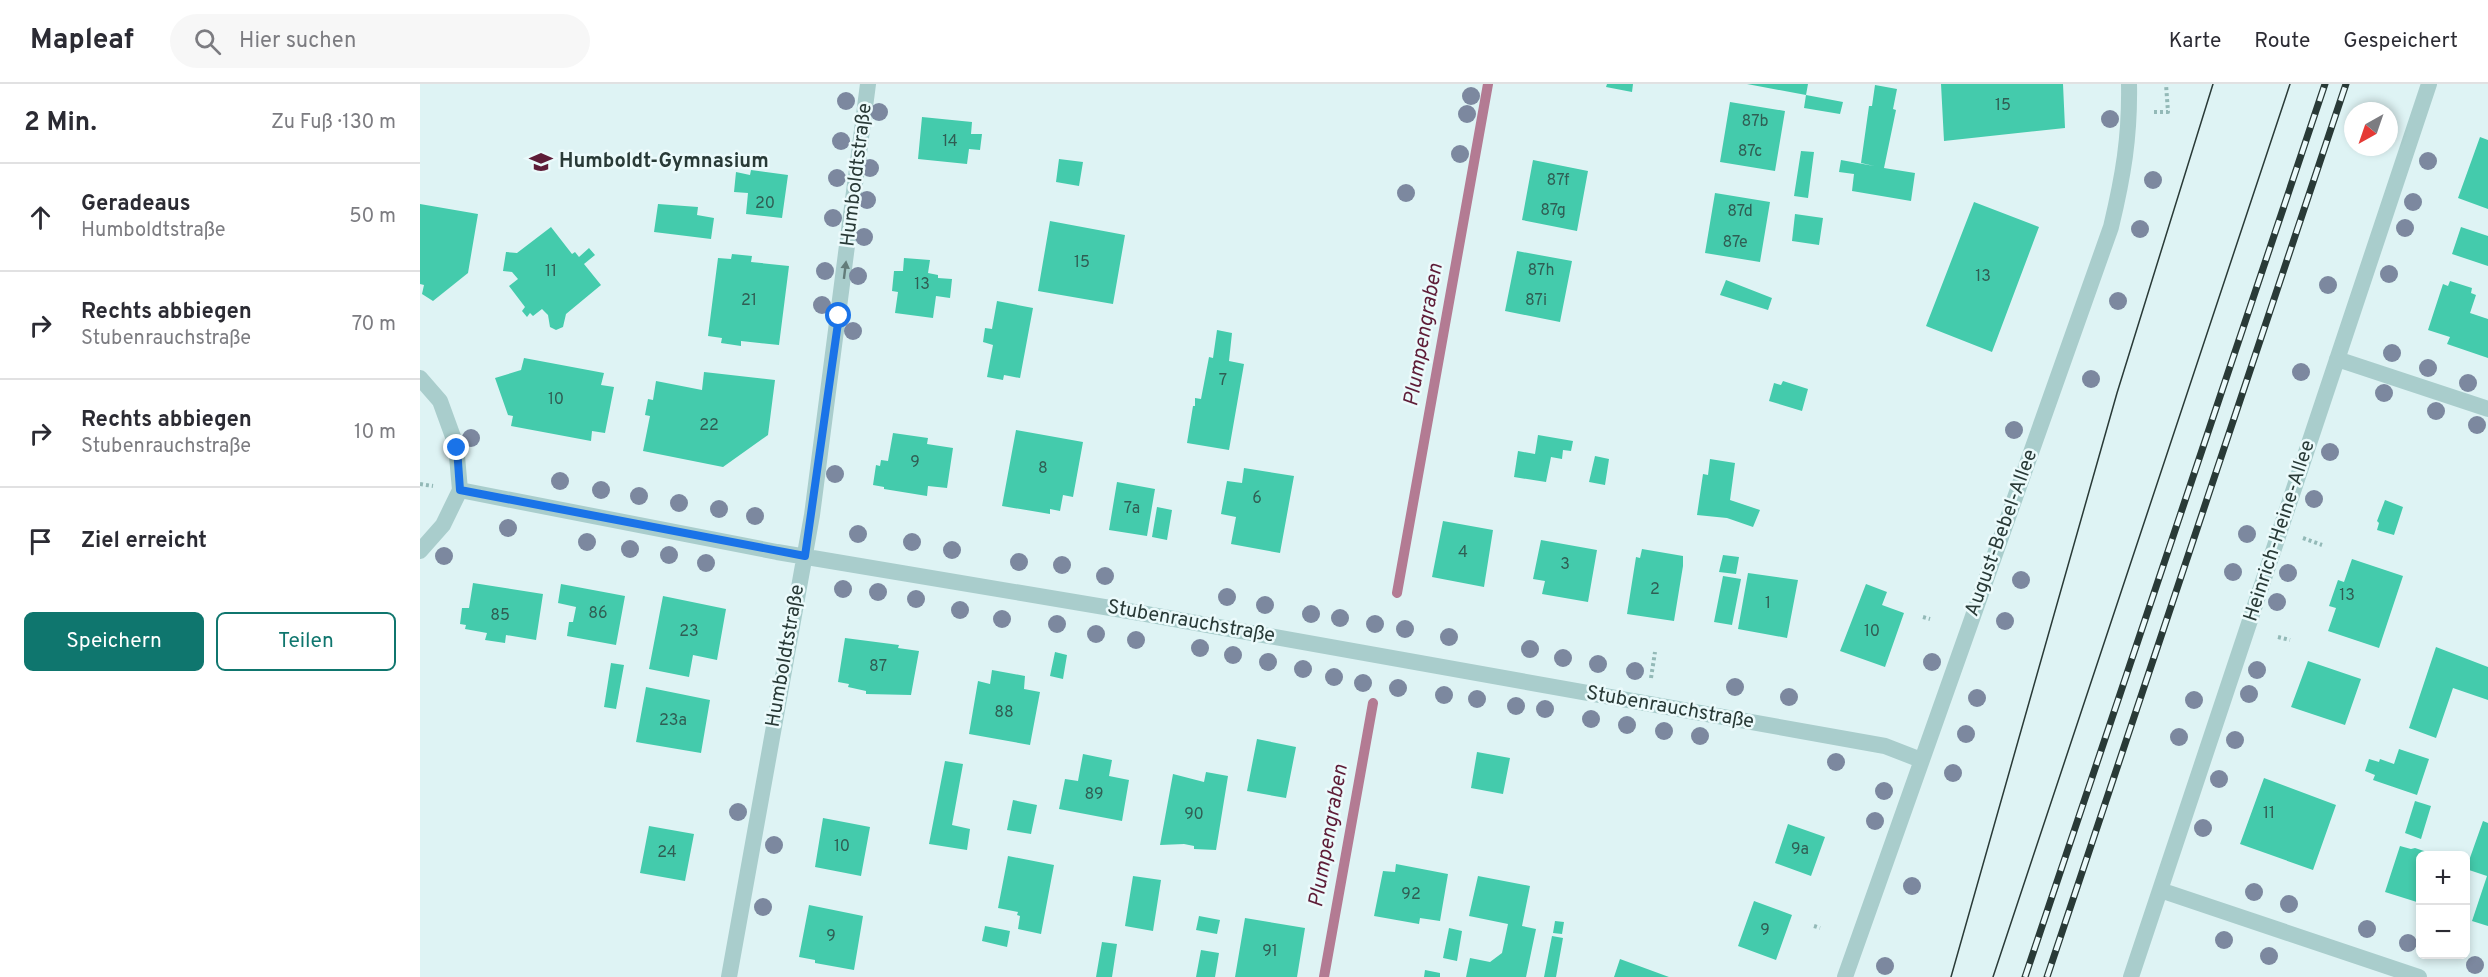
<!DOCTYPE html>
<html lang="de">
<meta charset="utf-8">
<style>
body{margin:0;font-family:Overpass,sans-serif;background:#f7f7f7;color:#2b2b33}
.controls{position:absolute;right:18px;bottom:18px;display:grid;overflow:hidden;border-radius:9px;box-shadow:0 3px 9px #0003}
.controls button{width:54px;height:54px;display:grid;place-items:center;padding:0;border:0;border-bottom:2px solid #e1e1e2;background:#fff;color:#2b2b33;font:30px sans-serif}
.compass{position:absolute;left:1924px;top:18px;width:54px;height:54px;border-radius:50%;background:#fff;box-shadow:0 3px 9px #0003;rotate:220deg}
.stop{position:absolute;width:18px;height:18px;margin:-14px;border:4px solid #1a73e8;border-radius:50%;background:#fff}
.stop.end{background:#1a73e8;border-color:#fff;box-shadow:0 2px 6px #0008}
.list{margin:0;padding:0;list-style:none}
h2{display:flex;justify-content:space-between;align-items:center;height:78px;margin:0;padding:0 24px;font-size:26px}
h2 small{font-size:20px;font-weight:400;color:#7c7c81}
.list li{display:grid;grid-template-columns:39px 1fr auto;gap:18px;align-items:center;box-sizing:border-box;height:108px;padding:0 24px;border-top:2px solid #e1e1e2}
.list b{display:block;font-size:22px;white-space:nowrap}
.list p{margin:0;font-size:20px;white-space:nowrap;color:#7c7c81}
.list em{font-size:20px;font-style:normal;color:#7c7c81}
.actions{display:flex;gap:12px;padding:18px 24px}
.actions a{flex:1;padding:14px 0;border:2px solid #0f766e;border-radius:9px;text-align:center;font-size:21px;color:#0f766e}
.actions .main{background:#0f766e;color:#fff}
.icon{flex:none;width:33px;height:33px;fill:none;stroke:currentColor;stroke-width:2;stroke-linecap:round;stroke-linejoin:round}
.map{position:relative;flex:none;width:2068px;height:893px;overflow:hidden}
header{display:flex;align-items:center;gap:36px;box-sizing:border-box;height:84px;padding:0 30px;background:#fff;border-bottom:2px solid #e1e1e2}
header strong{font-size:28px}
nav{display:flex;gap:33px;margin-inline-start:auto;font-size:21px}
.search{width:420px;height:54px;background:#f7f7f7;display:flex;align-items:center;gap:15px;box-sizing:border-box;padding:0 21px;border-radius:33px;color:#7c7c81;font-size:22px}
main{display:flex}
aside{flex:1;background:#fff}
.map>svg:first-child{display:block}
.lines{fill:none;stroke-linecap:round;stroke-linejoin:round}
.stream{stroke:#b37b93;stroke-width:10}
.building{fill:#44cbac}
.path{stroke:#93b9b7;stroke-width:4;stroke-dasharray:3 3;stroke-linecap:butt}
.minor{stroke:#a9cdcc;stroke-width:16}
.tram{stroke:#293a37;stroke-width:1.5}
.rail-casing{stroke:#293a37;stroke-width:7}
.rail{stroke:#ebfafb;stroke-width:4.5;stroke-dasharray:14;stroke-linecap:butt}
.tree{fill:#7c889f}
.oneway{fill:#637c7a}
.route{stroke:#1a73e8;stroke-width:8}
.labels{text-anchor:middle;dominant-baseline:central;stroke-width:5;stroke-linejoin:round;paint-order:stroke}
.number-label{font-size:16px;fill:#305e54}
.poi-label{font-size:20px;font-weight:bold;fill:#293a37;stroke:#ebfafb;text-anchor:start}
.street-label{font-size:20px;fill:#293a37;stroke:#ebfafb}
.water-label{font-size:21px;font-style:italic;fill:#5e1c37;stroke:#ebfafb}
</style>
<header>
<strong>Mapleaf</strong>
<div class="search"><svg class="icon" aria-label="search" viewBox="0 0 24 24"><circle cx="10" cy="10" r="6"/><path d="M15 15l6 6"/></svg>Hier suchen</div>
<nav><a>Karte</a><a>Route</a><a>Gespeichert</a></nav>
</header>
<main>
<aside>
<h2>2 Min.<small>Zu Fuß · 130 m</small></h2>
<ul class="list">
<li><svg class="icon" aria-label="ahead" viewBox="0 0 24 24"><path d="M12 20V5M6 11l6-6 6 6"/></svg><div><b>Geradeaus</b><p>Humboldtstraße</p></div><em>50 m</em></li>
<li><svg class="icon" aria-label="right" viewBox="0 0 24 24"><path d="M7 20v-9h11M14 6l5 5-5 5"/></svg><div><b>Rechts abbiegen</b><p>Stubenrauchstraße</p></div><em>70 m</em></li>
<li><svg class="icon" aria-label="right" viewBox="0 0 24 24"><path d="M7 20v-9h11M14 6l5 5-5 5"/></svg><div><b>Rechts abbiegen</b><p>Stubenrauchstraße</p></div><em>10 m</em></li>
<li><svg class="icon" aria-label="arrive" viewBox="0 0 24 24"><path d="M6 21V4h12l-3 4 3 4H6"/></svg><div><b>Ziel erreicht</b></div></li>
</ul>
<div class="actions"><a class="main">Speichern</a><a>Teilen</a></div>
</aside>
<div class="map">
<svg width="2068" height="893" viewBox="0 0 2068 893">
<rect width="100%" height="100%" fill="#def3f4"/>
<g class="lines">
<path class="stream" d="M977,509L1068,0
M904,893L953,619"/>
</g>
<path class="building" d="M1187,0H1213L1212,8L1186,3Z
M1327,0H1388L1386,11Z
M1521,0H1643L1645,44L1524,57Z
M1455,1L1477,5L1473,25L1476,26L1464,84L1495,89L1491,117L1432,107L1434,90L1419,88L1421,76L1454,82L1441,79L1449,22H1452Z
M1386,11L1423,18L1420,30L1384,24Z
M1310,18L1365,27L1355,87L1300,78Z
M502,33L552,38L551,50H562L560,66L549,65L547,80L498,75Z
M2060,53L2068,56V125L2038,114Z
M1381,67L1394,68L1388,114L1374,112Z
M639,75L663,78L659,102L636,98Z
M1113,76L1168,87L1157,147L1102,136Z
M331,86L368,91L362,134L326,130L328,109L314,108L316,88L330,91Z
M1295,109L1350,118L1340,178L1285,169Z
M1554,118L1619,143L1572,268L1506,242Z
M0,120L58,130L48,189L13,217L2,210L4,201L0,200Z
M238,120L278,123L277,131L294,134L291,155L234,148Z
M1375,130L1403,134L1399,161L1372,157Z
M630,137L705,151L693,220L618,207Z
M131,143L152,170L155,168L159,173L169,164L175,171L164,180L181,201L146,230L143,243L136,246L130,243L128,231L122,225L113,232L110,229L107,233L102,227L105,223L89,202L98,195L92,188L83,187L86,168L97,169Z
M2041,143L2068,152V182L2032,170Z
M1097,167L1152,177L1140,238L1085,227Z
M312,170L332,172L331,178L369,182L359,261L321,257V262L301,259L302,254L288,252L298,174L311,175Z
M484,174L510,176L508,189L518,191V194L532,195L530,214L516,212L513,234L475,229L478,208L472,207L474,187H483Z
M1306,196L1352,214L1348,226L1300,211Z
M2030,197L2052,204L2051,209L2056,211L2050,229L2068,235V274L2027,260L2030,253L2008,246L2023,200L2028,202Z
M577,217L613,224L600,294L584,291L583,296L567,293L573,261L563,258L565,244L572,245Z
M797,246L812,249L809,277L824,280L809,366L767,359L773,322H775V314L781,315L789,273L793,274Z
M104,274L184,289L181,301L194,303L185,349L172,347L171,357L91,342L93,332L88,331L75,294L101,286Z
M284,288L355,296L348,351L303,383L223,367L230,332L225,331L228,315L233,316L236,297L282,306Z
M1363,297L1388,305L1382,327L1349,317L1354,299L1361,301Z
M596,346L663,358L653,413L643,411L640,427L630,425V430L582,422Z
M473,349L508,354L507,360L533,364L527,404L508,402L507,412L464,405V403L453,401L456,381L460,382L461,376L468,377Z
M1118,351L1153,357L1151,367L1143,366L1142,375L1131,373L1126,398L1094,393L1098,367L1115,370Z
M1175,372L1189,375L1185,401L1169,398Z
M1290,375L1315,379L1310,416L1340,426L1333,443L1307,434L1277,431L1283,390L1288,391Z
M824,384L874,392L860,469L811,460L816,433L801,430L807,397L822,399Z
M697,398L735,405L727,452L689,446Z
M1965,416L1983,423L1974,451L1957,446L1959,439L1957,437Z
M737,423L752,426L747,456L732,453Z
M1023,437L1073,446L1064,503L1012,493Z
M1121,456L1177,466L1168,518L1122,510L1125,497L1113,495Z
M1222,465L1263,472V482L1254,537L1207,530L1216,473L1220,474Z
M1303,471L1319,473L1316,490L1299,488Z
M1932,475L1983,492L1959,564L1908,547L1916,524L1909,522L1918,496L1924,498Z
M1328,489L1378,496L1367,554L1318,545Z
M1303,492L1321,495L1312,541L1294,538Z
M53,499L123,510L116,556L86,551L85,559L65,556L67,549L45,545L46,541L40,540L42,524H49Z
M141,500L205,512L196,561L147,552L149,538H153L156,523L138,519Z
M1446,500L1467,508L1462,521L1484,529L1465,583L1420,567Z
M243,512L306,525L297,576L273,571L269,593L229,585Z
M425,554L479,561L478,564L499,567L491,611L446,610V607L428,603L429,600L418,598Z
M2016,563L2068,583V616L2033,604L2016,654L1989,644Z
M635,568L647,571L643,595L630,592Z
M1888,577L1941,595L1925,641L1871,623Z
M191,579L204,581L196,625L184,623Z
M572,586L605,592L604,605L620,608L610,661L549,650L558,597L570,600Z
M226,603L290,616L281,669L216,658Z
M837,655L876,663L866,714L827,707Z
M1979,665L2009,675L1997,711L1953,696L1955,691L1945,687L1949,675L1959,678L1960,675L1974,680Z
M1057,668L1090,674L1083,710L1051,704Z
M663,670L692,676L689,692L709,696L702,737L639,725L645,695L658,697Z
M525,677L543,680L532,741L550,745L547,766L509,760Z
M786,688L808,692L796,766L774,765V762L764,760L740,761L753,690L784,698Z
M1844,694L1916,721L1893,786L1820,760Z
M593,716L617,721L611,750L587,746Z
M1995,717L2011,722L2001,755L1985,749Z
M403,734L450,743L441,792L395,783Z
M2063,737L2068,739V842L2052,837L2067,792L2046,785Z
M1368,740L1405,753L1391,792L1355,779Z
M229,742L274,750L265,797L220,789Z
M1980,762L1991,765L1995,764L2007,768L2008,771L2000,772V819L1965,808Z
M588,772L634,781L621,850L598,845L600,832L597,831L598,828L578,824Z
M976,780L1028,790L1020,837L1000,834L999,840L954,832L963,787L975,788Z
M713,792L741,796L733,847L705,842Z
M1058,792L1110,802L1102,842L1116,845L1106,893H1046L1050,874L1070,878L1082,869L1088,840L1049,832Z
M1334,817L1372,831L1356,876L1318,862Z
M389,821L443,832L434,886L395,879V876L379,873Z
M779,832L800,836L797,850L776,846Z
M825,834L885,844L877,893H815Z
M1135,837L1144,838L1142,850L1133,849Z
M565,842L590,847L587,863L562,857Z
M1029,844L1042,847L1037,877L1023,874Z
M1132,852L1143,854L1136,893H1124Z
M682,858L697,860L692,893H676Z
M781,866L799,869L795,893H776Z
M1200,875L1249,893H1194Z
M1005,886L1020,889V893H1004Z"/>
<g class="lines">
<path class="path" d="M1734,28H1748L1746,0
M0,400L13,402
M1883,454L1902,461
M1503,533L1510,535
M1858,553L1870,556
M1231,594L1235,568
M1394,842L1400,844"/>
<path class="minor" d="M1917,275L2068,325
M0,294L20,317L36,361L40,406L23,441L0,467
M40,406L357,468L726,530L1465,662L1501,676
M1740,806L1999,893
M309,893L392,431L448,0
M1425,893L1691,143C1703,93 1710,53 1709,0
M1711,893L2009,0"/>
<path class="tram" d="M1531,893L1697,309L1793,0
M1573,893L1870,0"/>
<g class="rail-casing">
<path id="rail" d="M1605,893L1905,0
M1627,893L1926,0"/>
</g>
<use href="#rail" class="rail"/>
</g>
<g class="tree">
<circle cx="1051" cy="12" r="9"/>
<circle cx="426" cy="17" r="9"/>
<circle cx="459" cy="28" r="9"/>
<circle cx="1047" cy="30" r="9"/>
<circle cx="1690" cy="35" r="9"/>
<circle cx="421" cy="57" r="9"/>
<circle cx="1040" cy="70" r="9"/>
<circle cx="2008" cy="77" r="9"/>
<circle cx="450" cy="84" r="9"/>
<circle cx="417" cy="94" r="9"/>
<circle cx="1733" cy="96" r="9"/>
<circle cx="986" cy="109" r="9"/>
<circle cx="447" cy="116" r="9"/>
<circle cx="1993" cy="118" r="9"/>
<circle cx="413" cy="134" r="9"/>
<circle cx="1985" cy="144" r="9"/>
<circle cx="1720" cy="145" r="9"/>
<circle cx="444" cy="153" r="9"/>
<circle cx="405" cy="187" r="9"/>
<circle cx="1969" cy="190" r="9"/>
<circle cx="438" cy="192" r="9"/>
<circle cx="1908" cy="201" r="9"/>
<circle cx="1698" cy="217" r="9"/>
<circle cx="402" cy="221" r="9"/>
<circle cx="433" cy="247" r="9"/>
<circle cx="1972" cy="269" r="9"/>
<circle cx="2008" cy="284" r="9"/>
<circle cx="1881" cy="288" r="9"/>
<circle cx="1671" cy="295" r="9"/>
<circle cx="2048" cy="299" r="9"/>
<circle cx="1964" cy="309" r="9"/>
<circle cx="2016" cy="327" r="9"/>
<circle cx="2057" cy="341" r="9"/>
<circle cx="1594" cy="346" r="9"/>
<circle cx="51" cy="354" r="9"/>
<circle cx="1910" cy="368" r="9"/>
<circle cx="415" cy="390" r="9"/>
<circle cx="140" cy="397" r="9"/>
<circle cx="181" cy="406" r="9"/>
<circle cx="219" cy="412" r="9"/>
<circle cx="1894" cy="415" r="9"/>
<circle cx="259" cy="419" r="9"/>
<circle cx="299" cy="425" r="9"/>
<circle cx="335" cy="432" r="9"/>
<circle cx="88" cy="444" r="9"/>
<circle cx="438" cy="450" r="9"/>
<circle cx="1827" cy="450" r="9"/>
<circle cx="167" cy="458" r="9"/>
<circle cx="492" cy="458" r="9"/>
<circle cx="210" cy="465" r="9"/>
<circle cx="532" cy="466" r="9"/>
<circle cx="249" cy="471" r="9"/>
<circle cx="24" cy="472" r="9"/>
<circle cx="599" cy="478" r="9"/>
<circle cx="286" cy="479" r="9"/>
<circle cx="642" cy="481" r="9"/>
<circle cx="1813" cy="488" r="9"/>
<circle cx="1868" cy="489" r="9"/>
<circle cx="685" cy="492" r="9"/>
<circle cx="1601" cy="496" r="9"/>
<circle cx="423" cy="505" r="9"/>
<circle cx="458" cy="508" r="9"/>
<circle cx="807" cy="513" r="9"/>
<circle cx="496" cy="515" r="9"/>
<circle cx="1857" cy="518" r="9"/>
<circle cx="845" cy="521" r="9"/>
<circle cx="540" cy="526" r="9"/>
<circle cx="891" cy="530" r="9"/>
<circle cx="920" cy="534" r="9"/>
<circle cx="582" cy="535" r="9"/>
<circle cx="1585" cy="537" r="9"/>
<circle cx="637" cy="540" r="9"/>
<circle cx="955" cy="540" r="9"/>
<circle cx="985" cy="545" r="9"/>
<circle cx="676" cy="550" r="9"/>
<circle cx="1029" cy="553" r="9"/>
<circle cx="716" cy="556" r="9"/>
<circle cx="780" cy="564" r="9"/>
<circle cx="1110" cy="565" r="9"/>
<circle cx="813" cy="571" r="9"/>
<circle cx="1143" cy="574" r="9"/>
<circle cx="848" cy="578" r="9"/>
<circle cx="1512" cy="578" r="9"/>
<circle cx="1178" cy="580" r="9"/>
<circle cx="883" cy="585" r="9"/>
<circle cx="1837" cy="586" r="9"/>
<circle cx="1215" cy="587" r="9"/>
<circle cx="914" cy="593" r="9"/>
<circle cx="943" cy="599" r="9"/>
<circle cx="1315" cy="603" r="9"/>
<circle cx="978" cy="604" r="9"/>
<circle cx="1829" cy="610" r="9"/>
<circle cx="1024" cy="611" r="9"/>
<circle cx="1369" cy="613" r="9"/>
<circle cx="1557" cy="614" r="9"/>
<circle cx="1057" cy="615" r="9"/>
<circle cx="1774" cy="616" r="9"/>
<circle cx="1096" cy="622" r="9"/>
<circle cx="1125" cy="625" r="9"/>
<circle cx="1171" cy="635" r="9"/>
<circle cx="1207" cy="641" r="9"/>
<circle cx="1244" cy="647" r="9"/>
<circle cx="1546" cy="650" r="9"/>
<circle cx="1280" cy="652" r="9"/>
<circle cx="1759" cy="653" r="9"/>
<circle cx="1815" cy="656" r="9"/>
<circle cx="1416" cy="678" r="9"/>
<circle cx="1533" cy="689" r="9"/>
<circle cx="1799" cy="695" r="9"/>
<circle cx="1464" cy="707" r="9"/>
<circle cx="318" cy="728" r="9"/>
<circle cx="1455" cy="737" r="9"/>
<circle cx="1783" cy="744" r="9"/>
<circle cx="354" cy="761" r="9"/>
<circle cx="1492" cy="802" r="9"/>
<circle cx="1834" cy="808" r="9"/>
<circle cx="1869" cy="820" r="9"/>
<circle cx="343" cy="823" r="9"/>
<circle cx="1947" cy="845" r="9"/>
<circle cx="1804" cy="856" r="9"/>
<circle cx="1988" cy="859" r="9"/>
<circle cx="1849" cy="872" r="9"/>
<circle cx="2055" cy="881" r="9"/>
<circle cx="1465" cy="882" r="9"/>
</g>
<defs><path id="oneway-solid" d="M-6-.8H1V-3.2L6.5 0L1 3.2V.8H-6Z" transform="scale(1.5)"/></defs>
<use class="oneway" href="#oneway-solid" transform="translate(425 186) rotate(-83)"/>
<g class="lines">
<path class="route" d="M37,364L40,406L385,472L419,232"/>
</g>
<defs>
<g id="school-bare" transform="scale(1.8)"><path d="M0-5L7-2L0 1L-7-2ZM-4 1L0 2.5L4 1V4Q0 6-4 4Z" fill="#5e1c37" stroke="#ebfafb" stroke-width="2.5" paint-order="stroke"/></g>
</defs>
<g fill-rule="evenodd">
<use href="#school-bare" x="121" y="78"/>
</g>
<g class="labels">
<g class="number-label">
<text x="1583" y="22">15</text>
<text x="1335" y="38">87b</text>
<text x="530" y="58">14</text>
<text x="1330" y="68">87c</text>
<text x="1138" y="97">87f</text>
<text x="345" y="120">20</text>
<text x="1133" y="127">87g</text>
<text x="1320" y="128">87d</text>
<text x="1315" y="159">87e</text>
<text x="662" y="179">15</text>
<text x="1121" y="187">87h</text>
<text x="131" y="188">11</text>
<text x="1563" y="193">13</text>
<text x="502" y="201">13</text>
<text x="329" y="217">21</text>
<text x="1116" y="217">87i</text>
<text x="803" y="297">7</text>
<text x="136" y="316">10</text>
<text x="289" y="342">22</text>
<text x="495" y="379">9</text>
<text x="623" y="385">8</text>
<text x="837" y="415">6</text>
<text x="712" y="425">7a</text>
<text x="1043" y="469">4</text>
<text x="1145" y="481">3</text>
<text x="1235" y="506">2</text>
<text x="1927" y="512">13</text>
<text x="1348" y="520">1</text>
<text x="178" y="530">86</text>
<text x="80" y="532">85</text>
<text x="269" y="548">23</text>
<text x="1452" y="548">10</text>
<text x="458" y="583">87</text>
<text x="584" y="629">88</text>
<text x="253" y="637">23a</text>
<text x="674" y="711">89</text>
<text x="1849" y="730">11</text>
<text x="774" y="731">90</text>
<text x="422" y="763">10</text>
<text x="1380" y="766">9a</text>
<text x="247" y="769">24</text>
<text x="991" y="811">92</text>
<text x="1345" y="847">9</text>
<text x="411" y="853">9</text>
<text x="850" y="868">91</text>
</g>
<g class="poi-label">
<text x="139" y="78">Humboldt-Gymnasium</text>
</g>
<g class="street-label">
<text transform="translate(437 91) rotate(-83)">Humboldtstraße</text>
<text transform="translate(1860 447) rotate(-72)">Heinrich-Heine-Allee</text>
<text transform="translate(1582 449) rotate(-70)">August-Bebel-Allee</text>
<text transform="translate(771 538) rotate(10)">Stubenrauchstraße</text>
<text transform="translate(366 572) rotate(-80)">Humboldtstraße</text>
<text transform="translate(1250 624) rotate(10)">Stubenrauchstraße</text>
</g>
<g class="water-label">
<text transform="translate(1004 251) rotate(-80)">Plumpengraben</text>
<text transform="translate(909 752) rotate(-80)">Plumpengraben</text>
</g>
</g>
</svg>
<div class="controls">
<button>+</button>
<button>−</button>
</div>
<svg class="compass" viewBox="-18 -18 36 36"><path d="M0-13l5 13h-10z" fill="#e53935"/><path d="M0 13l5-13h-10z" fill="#7c7c81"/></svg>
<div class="stop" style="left:419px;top:232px"></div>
<div class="stop end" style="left:37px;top:364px"></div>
</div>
</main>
